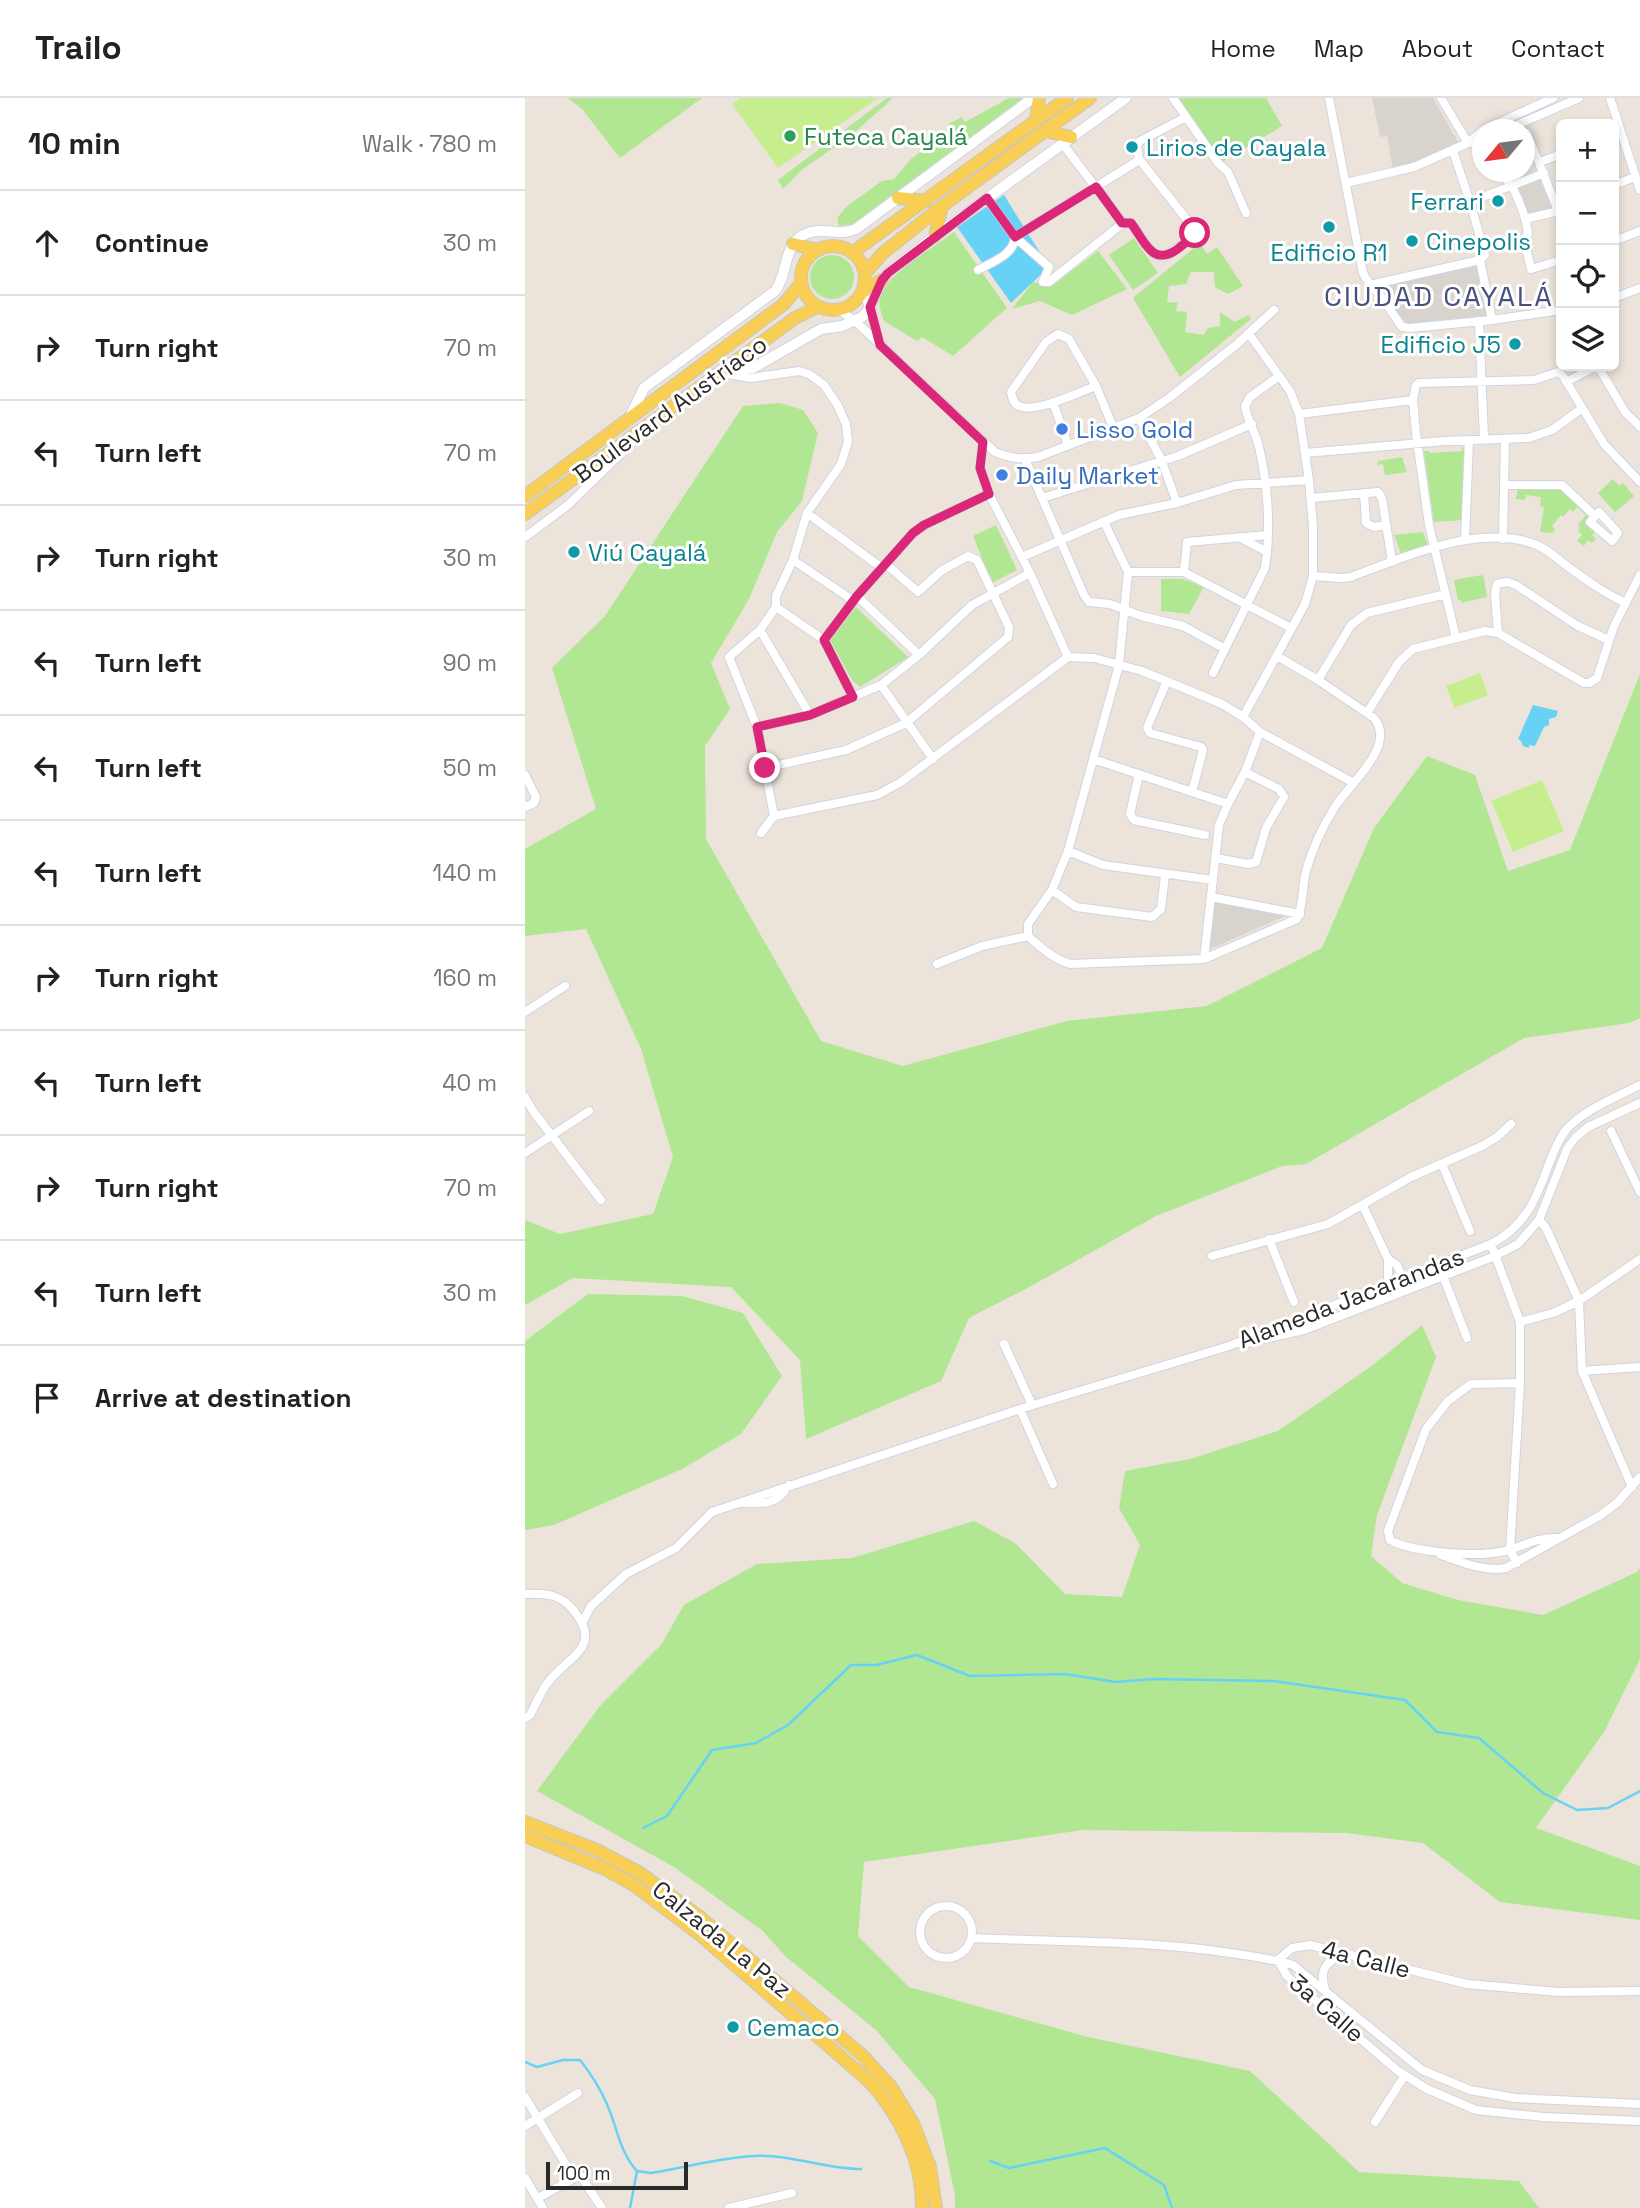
<!DOCTYPE html>
<meta charset="utf-8">
<style>
body{margin:0;font-family:"Space Grotesk",sans-serif;background:#f6f6f6;color:#222}
.controls{position:absolute;right:21px;top:21px;display:grid;overflow:hidden;border-radius:10px;box-shadow:0 4px 10px #0003}
.controls button{width:63px;height:63px;display:grid;place-items:center;padding:0;border:0;border-bottom:2px solid #e0e0e0;background:#fff;color:#222;font:35px sans-serif}
.compass{position:absolute;left:947px;top:21px;width:63px;height:63px;border-radius:50%;background:#fff;box-shadow:0 4px 10px #0003;rotate:241deg}
.scale{position:absolute;left:21px;bottom:18px;width:142px;box-sizing:border-box;padding-left:7px;border:4px solid #292929;border-top:0;font-size:19px;line-height:24px;white-space:nowrap;color:#292929;-webkit-text-stroke:5px #fff;paint-order:stroke}
.stop{position:absolute;width:21px;height:21px;margin:-16px;border:5px solid #db2777;border-radius:50%;background:#fff}
.stop.end{background:#db2777;border-color:#fff;box-shadow:0 2px 7px #0008}
.list{margin:0;padding:0;list-style:none}
h2{display:flex;justify-content:space-between;align-items:center;height:91px;margin:0;padding:0 28px;font-size:30px}
h2 small{font-size:23px;font-weight:400;color:#767676}
.list li{display:grid;grid-template-columns:46px 1fr auto;gap:21px;align-items:center;box-sizing:border-box;height:105px;padding:0 28px;border-top:2px solid #e0e0e0}
.list b{display:block;font-size:26px;white-space:nowrap}
.list em{font-size:23px;font-style:normal;color:#767676}
.icon{flex:none;width:38px;height:38px;fill:none;stroke:currentColor;stroke-width:2;stroke-linecap:round;stroke-linejoin:round}
.map{position:relative;flex:none;width:1115px;height:2110px;overflow:hidden}
header{display:flex;align-items:center;gap:42px;box-sizing:border-box;height:98px;padding:0 35px;background:#fff;border-bottom:2px solid #e0e0e0}
header strong{font-size:33px}
nav{display:flex;gap:38px;margin-inline-start:auto;font-size:24px}
main{display:flex}
aside{flex:1;background:#fff}
.map>svg:first-child{display:block}
.green{fill:#b1e693}
.pitch{fill:#c7ee8e}
.plaza{fill:#d8d4cd}
.water{fill:#67d2f5}
.lines{fill:none;stroke-linecap:round;stroke-linejoin:round}
.stream{stroke:#67d2f5;stroke-width:2.5}
.street-casing{stroke:#cfd4e3;stroke-width:10}
.secondary-casing{stroke:#cfd4e3;stroke-width:12}
.primary-casing{stroke:#c7c7c7;stroke-width:14}
.street{stroke:#fff;stroke-width:8}
.secondary{stroke:#fff;stroke-width:10}
.primary{stroke:#f8ce54;stroke-width:12}
.route{stroke:#db2777;stroke-width:9}
.leisure-dot{fill:#2e9e5b;stroke:#fff;stroke-width:2.5}
.culture-dot{fill:#0f9aa8;stroke:#fff;stroke-width:2.5}
.shop-dot{fill:#3f7fe0;stroke:#fff;stroke-width:2.5}
.labels{text-anchor:middle;dominant-baseline:central;stroke-width:6;stroke-linejoin:round;paint-order:stroke}
.leisure-label{font-size:24px;fill:#27864d;stroke:#fff;text-anchor:start}
.culture-label{font-size:24px;fill:#0d838f;stroke:#fff;text-anchor:start}
.street-label{font-size:24px;fill:#292929;stroke:#fff}
.shop-label{font-size:24px;fill:#366cbe;stroke:#fff;text-anchor:start}
.quarter-label{font-size:28px;letter-spacing:2px;fill:#47527c;stroke:#fff}
</style>
<header>
<strong>Trailo</strong>
<nav><a>Home</a><a>Map</a><a>About</a><a>Contact</a></nav>
</header>
<main>
<aside>
<h2>10 min<small>Walk · 780 m</small></h2>
<ul class="list">
<li><svg class="icon" aria-label="ahead" viewBox="0 0 24 24"><path d="M12 20V5M6 11l6-6 6 6"/></svg><div><b>Continue</b></div><em>30 m</em></li>
<li><svg class="icon" aria-label="right" viewBox="0 0 24 24"><path d="M7 20v-9h11M14 6l5 5-5 5"/></svg><div><b>Turn right</b></div><em>70 m</em></li>
<li><svg class="icon" aria-label="left" viewBox="0 0 24 24"><path d="M17 20v-9H6M10 6l-5 5 5 5"/></svg><div><b>Turn left</b></div><em>70 m</em></li>
<li><svg class="icon" aria-label="right" viewBox="0 0 24 24"><path d="M7 20v-9h11M14 6l5 5-5 5"/></svg><div><b>Turn right</b></div><em>30 m</em></li>
<li><svg class="icon" aria-label="left" viewBox="0 0 24 24"><path d="M17 20v-9H6M10 6l-5 5 5 5"/></svg><div><b>Turn left</b></div><em>90 m</em></li>
<li><svg class="icon" aria-label="left" viewBox="0 0 24 24"><path d="M17 20v-9H6M10 6l-5 5 5 5"/></svg><div><b>Turn left</b></div><em>50 m</em></li>
<li><svg class="icon" aria-label="left" viewBox="0 0 24 24"><path d="M17 20v-9H6M10 6l-5 5 5 5"/></svg><div><b>Turn left</b></div><em>140 m</em></li>
<li><svg class="icon" aria-label="right" viewBox="0 0 24 24"><path d="M7 20v-9h11M14 6l5 5-5 5"/></svg><div><b>Turn right</b></div><em>160 m</em></li>
<li><svg class="icon" aria-label="left" viewBox="0 0 24 24"><path d="M17 20v-9H6M10 6l-5 5 5 5"/></svg><div><b>Turn left</b></div><em>40 m</em></li>
<li><svg class="icon" aria-label="right" viewBox="0 0 24 24"><path d="M7 20v-9h11M14 6l5 5-5 5"/></svg><div><b>Turn right</b></div><em>70 m</em></li>
<li><svg class="icon" aria-label="left" viewBox="0 0 24 24"><path d="M17 20v-9H6M10 6l-5 5 5 5"/></svg><div><b>Turn left</b></div><em>30 m</em></li>
<li><svg class="icon" aria-label="arrive" viewBox="0 0 24 24"><path d="M6 21V4h12l-3 4 3 4H6"/></svg><div><b>Arrive at destination</b></div></li>
</ul>
</aside>
<div class="map">
<svg width="1115" height="2110" viewBox="0 0 1115 2110">
<rect width="100%" height="100%" fill="#ece4da"/>
<path class="green" d="M43,0H177L95,60L57,11Z
M362,0H368L328,36L278,71L258,91L253,82Z
M484,0H498L328,126L314,128L312,120L322,108L357,83L369,81L386,61L425,31L423,26L437,19L440,24Z
M654,0H741L757,28L696,65Z
M429,134L482,210L428,258L397,239L392,243L359,223C356,214 352,206 356,196C366,174 409,149 429,134Z
M609,140L633,175L608,192L584,157Z
M675,145L682,156L692,149L718,188L703,196L690,189L689,174H666L661,186L644,188L642,204L653,205L651,213L662,214L660,234L679,237L683,230L695,228V214L710,224L723,217L726,221L655,279L608,200Z
M573,153L602,191L547,217L515,203L487,211L508,184L528,187Z
M285 179a22 22 0 1 1 44 0a22 22 0 1 1-44 0Z
M255,305L278,312L293,335L277,403L252,434L224,501L186,565L205,611L180,648L181,741L296,943L378,968L542,923L682,908L797,850L849,730L902,658L950,677L983,773L1045,752L1115,576V920L1104,925L999,940L781,1066L757,1068L631,1118L508,1187L444,1220L416,1283L281,1341L275,1262L206,1189L48,1180L0,1207V1122L35,1136L128,1116L148,1059L116,951L61,831L0,838V751L71,711L27,570L80,518L218,308Z
M937,349L940,350L938,422L909,424L899,353H904L905,355L937,353Z
M877,359L882,374L860,377L858,366L852,367L853,363Z
M1088,381L1094,388L1098,385L1109,398L1090,414L1073,395Z
M993,389H1033L1063,416L1064,420L1060,426L1070,434L1067,437L1071,441L1067,445L1063,442L1059,448L1052,443L1057,437L1053,433L1055,430L1053,427L1061,417L1052,409L1048,414L1045,411L1038,419L1036,417L1027,428L1030,431L1028,435L1015,434L1019,409L1015,408L1016,399L1001,397L1000,402L991,401Z
M471,427L492,472L467,485L448,438Z
M898,434L903,448L877,458L869,437Z
M957,477L959,480L962,499L936,505V502H933L929,482Z
M636,481H658L679,489L664,516L636,513Z
M331,509L383,559L335,589L327,582L305,542Z
M63,1196L157,1198L218,1215L257,1278L216,1336L157,1371L29,1427L0,1432V1243Z
M897,1227L911,1259L852,1417L846,1458L877,1485L933,1502L1018,1517L1112,1474L1115,1470V1561L1079,1634L1011,1730L1115,1768V1822L975,1804L898,1745L821,1735L558,1732L339,1764L333,1838L384,1889L563,1939L725,1973L834,2074L994,2083L1014,2110H430V2097L410,2001L351,1932L260,1858L238,1833L149,1769L12,1693L75,1608L136,1547L159,1507L232,1466L327,1460L449,1423L490,1445L540,1496L597,1499L615,1447L594,1410L600,1373L665,1361L753,1333L848,1267Z"/>
<path class="pitch" d="M215,0H353L253,70L207,6Z
M955,575L963,597L929,610L921,588Z
M1017,682L1039,733L988,754L966,703Z"/>
<path class="plaza" d="M847,0H908L933,44L888,67L868,71L862,38L855,39Z
M1019,75L1034,113L1000,121L987,89Z
M955,162L967,222L877,229L845,187Z
M686,799L767,815L681,853Z"/>
<path class="water" d="M479,97L524,169L486,205L432,129Z
M1008,607L1033,613L1031,619L1024,621V627L1019,629L1010,648L1004,647V650L998,648L996,643L993,641Z"/>
<g class="lines">
<path class="stream" d="M118,1730L142,1718L187,1652L231,1645L263,1627L326,1567H351L392,1557L445,1578L540,1576L591,1584L628,1581L749,1583L880,1602L912,1634L954,1640L1018,1695L1052,1712L1083,1710L1115,1693
M0,1964L12,1969L38,1962H55C66,1976 74,1988 81,2004C92,2027 94,2054 112,2073L126,2075C158,2070 198,2059 229,2058C266,2056 300,2071 336,2071
M465,2063L484,2070L580,2050L639,2087L647,2110
M105,2110L112,2073"/>
<g class="street-casing">
<path id="street" d="M648,0L693,65L703,74L721,115
M804,0L838,175L845,187L955,162L967,222L1036,212
M916,0L943,45
M1085,0L1115,92
M958,32L1028,0
M980,32L1054,0
M1002,35L1036,120
M537,45L598,125H606L629,156L639,159L669,138L670,132L614,61
M943,45L958,42
M928,53L945,104L960,157L955,162
M1015,64L1036,56
M976,74C980,81 985,85 989,92C995,105 1002,121 1003,136L999,141
M821,85L889,69L943,45L958,32
M1089,87L1110,79
M462,100L490,139L611,64L614,61L612,47L615,43L661,19
M945,104L1019,75
M1000,121L1034,113
M1089,143L1115,133
M957,149L999,141L1006,171L1036,162
M955,162L967,222L885,230L877,229L855,197L845,187Z
M453,172C467,164 489,157 490,139L524,169L518,184H524L598,125
M337,194L345,209L354,247
M1089,200L1115,190
M314,212L330,223L470,354C485,360 496,362 513,359L614,320L644,300L711,247L749,212
M954,223L959,341
M533,236L544,241L571,288C555,294 509,316 494,308C488,305 487,299 486,294L521,244Z
M203,276L226,280L274,273L284,276L299,287L312,306L321,326L323,344L316,366L282,415L268,462L251,498V509L235,532L204,559L232,629L249,718
M1041,284L1068,270H1074L1100,314L1115,329
M571,288L588,329
M528,304L543,347
M774,316L888,302
M614,320L636,361L652,405
M458,344L455,370L464,396L505,475L543,559
M780,355L920,343L1004,340L1027,332L1056,311
M500,361L559,497L564,504L585,506L616,518L658,528L700,551
M979,387H1037L1070,418L1065,424L1087,443L1093,435L1074,414L1070,418
M839,395L841,425L849,429L861,427
M517,400L653,358L727,326
M786,400L853,394L857,400L867,464
M282,415L357,470
M579,424L603,474L594,567L543,753L527,792L503,826V838C516,850 530,862 546,866L679,861L772,821C779,807 777,788 781,773C787,752 797,730 808,712C821,688 873,649 849,620L793,582L752,558
M0,439L43,407L108,344
M716,440L742,454
M940,441L944,342
M978,441L980,341
M497,459L594,417L652,405L711,387L784,382
M268,462L329,503
M603,474H659L766,530
M659,474L662,444L742,437
M788,478L817,480L826,479C878,459 956,424 1012,447C1023,452 1033,461 1042,468C1061,482 1079,495 1101,505
M332,498L394,557
M251,509L299,542L328,599
M235,532L285,617
M973,535L970,495L972,486L982,484L991,487L1053,528L1084,542
M931,540L904,427L891,335L888,302L891,287L894,285L1009,282L1033,274L1038,278L1079,346L1115,384
M299,542L332,498L388,435L399,427L464,396
M688,575L740,470C746,432 743,387 734,349C731,335 722,322 720,308L725,299L754,278
M793,582L826,527L842,515L921,496
M642,583L622,630L625,635L676,649L678,652L667,694
M356,587L408,661
M842,615L874,564L888,551L960,533L973,535L1059,585H1064L1072,580L1089,528L1115,477
M718,619L780,506L788,478V428L784,382L774,316L765,293L724,236
M232,629L285,617L356,587L394,557L447,507L505,475
M568,661L703,706
M240,670L321,652L381,625L483,539L484,529L452,462L443,458L416,473L393,494L361,466
M614,676L605,716L609,722L680,737
M0,677L11,699L9,705L0,709
M236,735L249,718L352,697L376,684L543,559L569,560L617,573L697,606L718,619L735,634L829,685
M543,753L578,767L688,782
M691,760L723,766L731,764L741,730L759,699L754,691L720,674
M527,792L551,809L627,819L636,811L640,777
M686,799L775,816
M679,861L694,727L703,706L720,674L735,634
M412,866L457,848L503,838
M0,914L40,888
M0,999L8,1013L76,1102
M1086,1033L1115,1094
M0,1055L64,1013
M917,1066L945,1133
M838,1108L863,1161V1188L868,1198
M1014,1122L1021,1130L1054,1203L1057,1273L1107,1389
M744,1141L769,1204
M966,1146L995,1224V1285L985,1452L992,1465
M687,1158L803,1126L886,1079L957,1048L972,1039L986,1026
M863,1161L872,1167L877,1179
M918,1178L942,1240
M995,1224L1028,1215L1054,1203L1115,1161
M479,1246L507,1307
M717,1246L779,1232L970,1158L993,1146L1014,1122L1042,1051L1050,1040L1063,1029L1115,1005
M1057,1273L1115,1269
M995,1285L946,1286L923,1303L901,1331L863,1433L865,1442C886,1454 950,1459 974,1454C997,1450 1007,1440 1032,1440
M495,1311L528,1386
M218,1405C239,1406 252,1407 264,1387
M916,1457C937,1464 958,1474 981,1470L1076,1417L1093,1404L1115,1379
M0,1496C20,1495 36,1496 49,1513C78,1549 44,1558 24,1583C16,1593 11,1606 5,1617L0,1620
M57,1525L66,1508L101,1476L151,1450L187,1414L495,1311L704,1248L966,1146C1001,1128 1011,1101 1024,1066C1029,1054 1033,1041 1041,1032C1057,1013 1093,998 1115,987
M395 1834a26 26 0 1 1 52 0a26 26 0 1 1-52 0Z
M447,1840C533,1844 619,1842 705,1855C726,1858 748,1861 768,1867L897,1972L945,1992L990,2000L1115,2006
M753,1862L762,1878L776,1890L873,1973L902,1991L951,2012L1019,2019L1115,2023
M753,1862L767,1850L785,1847L942,1886L1034,1894L1115,1893
M800,1891C794,1873 800,1864 817,1857
M0,1999L49,2080
M850,2024L880,1977
M0,2028L53,1995
M0,2080L18,2110
M13,2100L55,2077L77,2110
M204,2110L267,2095"/>
</g>
<g class="secondary-casing">
<path id="secondary" d="M197,274L228,270L296,231L317,228L337,219L342,214L357,182L363,175L410,138L601,0
M103,323L119,290L250,193C265,174 256,142 286,134C302,130 315,138 331,131L508,0"/>
</g>
<g class="primary-casing">
<path id="primary" d="M511,23L514,0
M520,33L546,39
M373,100L401,103
M410,138L417,108
M268,146L293,152
M276 180a32 32 0 1 1 64 0a32 32 0 1 1-64 0Z
M327,155L542,0
M340,175L358,155L417,108L565,0
M337,194L357,182
M0,398L259,206L276,185
M0,416L270,220L292,209
M0,1724L72,1752L115,1775L176,1820L338,1958L367,1990L388,2025L405,2069L411,2110
M0,1738L80,1771L110,1788L174,1836L345,1984C375,2018 398,2063 397,2110"/>
</g>
<use href="#street" class="street"/>
<use href="#secondary" class="secondary"/>
<use href="#primary" class="primary"/>
</g>
<g class="lines">
<path class="route" d="M240,670L232,629L285,617L328,599L299,542L332,498L388,435L399,427L464,396L455,370L458,344L355,247L345,209L357,182L363,175L462,100L490,139L571,89L597,125H606C621,145 628,170 654,150C660,145 666,141 670,135"/>
</g>
<circle class="leisure-dot" cx="265" cy="38" r="7"/>
<g class="culture-dot">
<circle cx="607" cy="49" r="7"/>
<circle cx="973" cy="103" r="7"/>
<circle cx="804" cy="129" r="7"/>
<circle cx="887" cy="143" r="7"/>
<circle cx="990" cy="246" r="7"/>
<circle cx="49" cy="454" r="7"/>
<circle cx="208" cy="1929" r="7"/>
</g>
<g class="shop-dot">
<circle cx="537" cy="331" r="7"/>
<circle cx="477" cy="377" r="7"/>
</g>
<g class="labels">
<g class="leisure-label">
<text x="279" y="38">Futeca Cayalá</text>
</g>
<g class="culture-label">
<text x="621" y="49">Lirios de Cayala</text>
<text x="959" y="103" text-anchor="end">Ferrari</text>
<text x="901" y="143">Cinepolis</text>
<text x="804" y="154" text-anchor="middle">Edificio R1</text>
<text x="976" y="246" text-anchor="end">Edificio J5</text>
<text x="63" y="454">Viú Cayalá</text>
<text x="222" y="1929">Cemaco</text>
</g>
<g class="street-label">
<text transform="translate(145 311) rotate(-36)">Boulevard Austríaco</text>
<text transform="translate(826 1200) rotate(-21)">Alameda Jacarandas</text>
<text transform="translate(197 1841) rotate(39)">Calzada La Paz</text>
<text transform="translate(841 1861) rotate(14)">4a Calle</text>
<text transform="translate(802 1910) rotate(41)">3a Calle</text>
</g>
<g class="shop-label">
<text x="551" y="331">Lisso Gold</text>
<text x="491" y="377">Daily Market</text>
</g>
<g class="quarter-label">
<text x="914" y="198">CIUDAD CAYALÁ</text>
</g>
</g>
</svg>
<div class="controls">
<button>+</button>
<button>−</button>
<button><svg class="icon" aria-label="locate" viewBox="0 0 24 24"><circle cx="12" cy="12" r="6"/><path d="M12 2v4M12 18v4M2 12h4M18 12h4"/></svg></button>
<button><svg class="icon" aria-label="layers" viewBox="0 0 24 24"><path d="M12 4l9 5-9 5-9-5zM3 14l9 5 9-5"/></svg></button>
</div>
<svg class="compass" viewBox="-18 -18 36 36"><path d="M0-13l5 13h-10z" fill="#e53935"/><path d="M0 13l5-13h-10z" fill="#767676"/></svg>
<div class="scale">100 m</div>
<div class="stop" style="left:670px;top:135px"></div>
<div class="stop end" style="left:240px;top:670px"></div>
</div>
</main>
